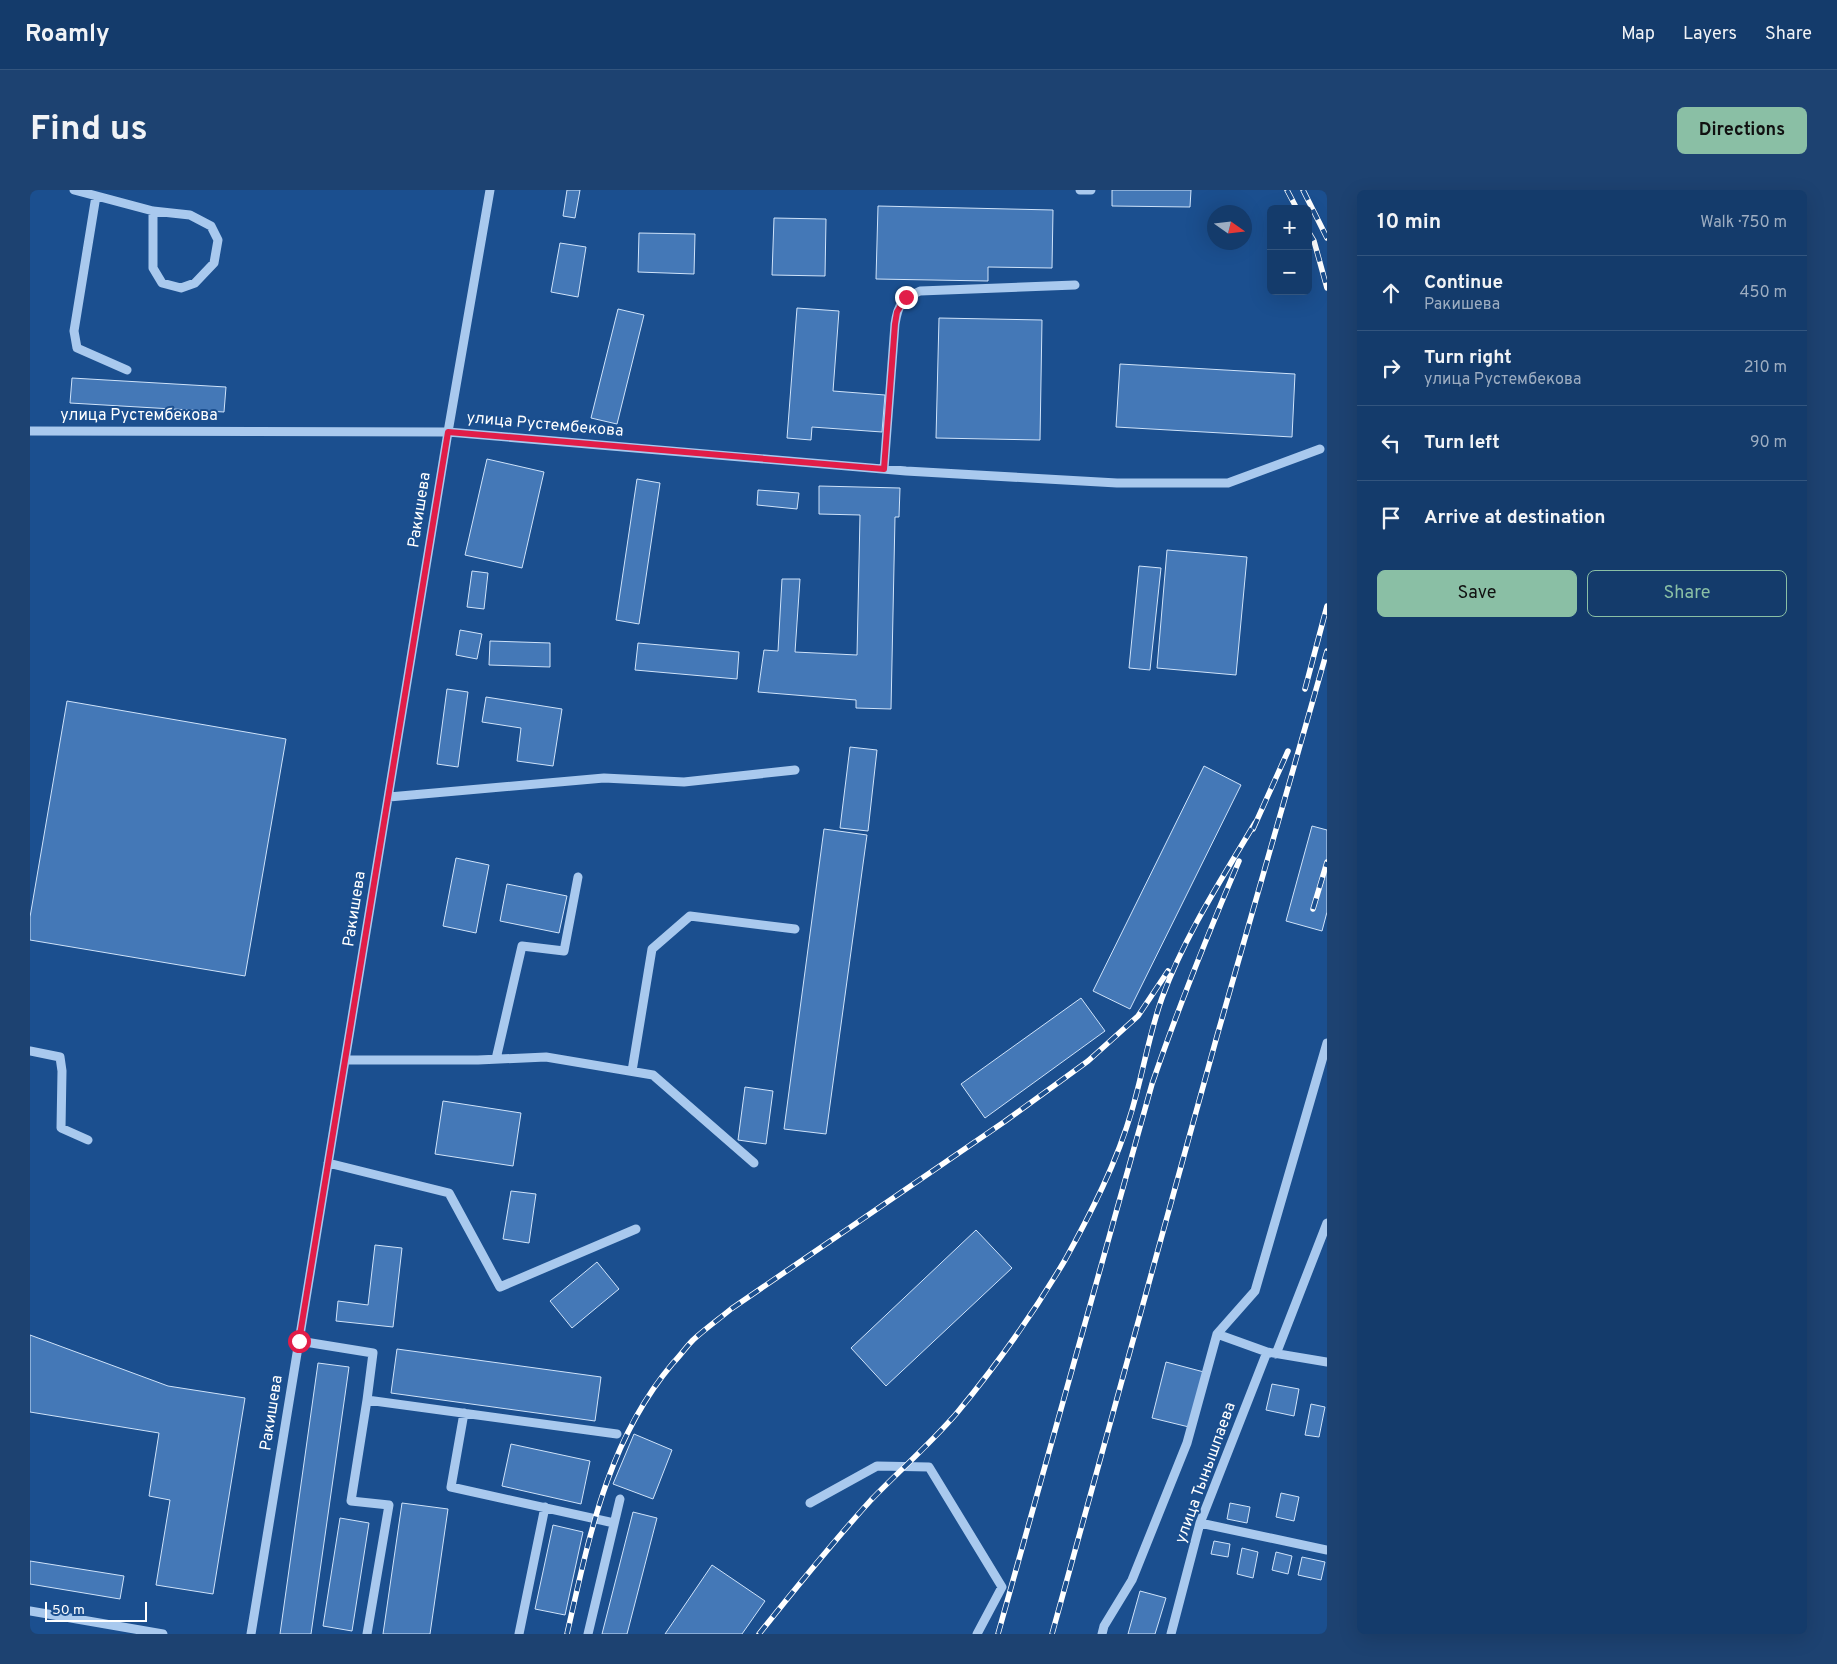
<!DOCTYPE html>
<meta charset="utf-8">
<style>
body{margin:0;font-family:Overpass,sans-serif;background:#1d4271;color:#f1f3f6}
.controls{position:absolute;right:15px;top:15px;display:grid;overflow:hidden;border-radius:8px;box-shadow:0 5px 20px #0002}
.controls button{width:45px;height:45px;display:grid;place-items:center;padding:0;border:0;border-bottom:1px solid #33557e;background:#143b6b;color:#f1f3f6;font:25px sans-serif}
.compass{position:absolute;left:1177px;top:15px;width:45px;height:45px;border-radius:50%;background:#143b6b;box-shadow:0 5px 20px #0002;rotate:104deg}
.scale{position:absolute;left:15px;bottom:12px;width:102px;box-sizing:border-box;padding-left:5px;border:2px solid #fff;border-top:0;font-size:14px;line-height:18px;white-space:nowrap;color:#fff;-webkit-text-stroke:4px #1b4f8f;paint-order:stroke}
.stop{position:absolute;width:15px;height:15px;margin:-11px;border:4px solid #e11d48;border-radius:50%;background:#fff}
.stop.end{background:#e11d48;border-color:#fff;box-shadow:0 1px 5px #0008}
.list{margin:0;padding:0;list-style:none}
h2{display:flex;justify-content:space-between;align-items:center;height:65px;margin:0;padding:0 20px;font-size:21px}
h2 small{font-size:16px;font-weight:400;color:#9dadc1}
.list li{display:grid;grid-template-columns:32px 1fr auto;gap:15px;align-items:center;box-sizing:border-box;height:75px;padding:0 20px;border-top:1px solid #33557e}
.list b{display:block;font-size:19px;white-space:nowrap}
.list p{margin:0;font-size:16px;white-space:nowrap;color:#9dadc1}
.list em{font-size:16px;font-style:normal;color:#9dadc1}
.actions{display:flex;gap:10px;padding:15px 20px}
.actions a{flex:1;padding:11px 0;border:1px solid #8abfa5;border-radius:8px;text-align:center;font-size:18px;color:#8abfa5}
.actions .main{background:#8abfa5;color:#111}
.icon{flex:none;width:28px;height:28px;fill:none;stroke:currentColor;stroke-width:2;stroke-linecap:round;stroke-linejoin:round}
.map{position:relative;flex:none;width:1297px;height:1444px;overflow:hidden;border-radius:8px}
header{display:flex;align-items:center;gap:30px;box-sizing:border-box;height:70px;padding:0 25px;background:#143b6b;border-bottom:1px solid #33557e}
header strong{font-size:24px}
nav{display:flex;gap:28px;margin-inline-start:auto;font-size:18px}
.intro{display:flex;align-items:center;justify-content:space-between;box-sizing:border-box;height:120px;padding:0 30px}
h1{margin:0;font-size:35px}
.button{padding:12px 22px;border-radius:8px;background:#8abfa5;color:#111;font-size:18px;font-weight:700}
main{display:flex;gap:30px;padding:0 30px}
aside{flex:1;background:#143b6b;border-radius:8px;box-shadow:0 5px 20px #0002}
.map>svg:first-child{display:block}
.building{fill:#4478b7;stroke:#cfe3fa}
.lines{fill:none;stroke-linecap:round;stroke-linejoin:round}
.minor{stroke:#a9c9ee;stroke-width:9}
.rail-casing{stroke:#fff;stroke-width:5.5}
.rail{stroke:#1b4f8f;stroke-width:4;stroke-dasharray:11;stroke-linecap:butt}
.route{stroke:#e11d48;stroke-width:6}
.labels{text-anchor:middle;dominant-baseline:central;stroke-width:4;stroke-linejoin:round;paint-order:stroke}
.street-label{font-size:16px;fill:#fff;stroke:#1b4f8f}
</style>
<header>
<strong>Roamly</strong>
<nav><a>Map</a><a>Layers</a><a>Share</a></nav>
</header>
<div class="intro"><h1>Find us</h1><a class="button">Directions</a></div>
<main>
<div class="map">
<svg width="1297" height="1444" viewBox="0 0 1297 1444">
<rect width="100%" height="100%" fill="#1b4f8f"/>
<path class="building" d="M537,0H550L545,28L533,26Z
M1082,0H1161L1160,17L1082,16Z
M848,16L1023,20L1022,78L958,77V91L846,89Z
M744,28L796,29L795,86L742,85Z
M609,43L665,44L664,84L608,82Z
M530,53L556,57L548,107L521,102Z
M767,118L809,121L803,201L855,205L852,242L782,237L781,250L757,248Z
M588,119L614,125L587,234L561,228Z
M909,128L1012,130L1010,250L906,248Z
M1090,174L1265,184L1262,247L1086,237Z
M42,188L196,197L194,222L40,213Z
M457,269L514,282L492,378L435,365Z
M607,289L630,293L609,434L586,430Z
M789,296L870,298L869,327H865L861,519L826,518V510L728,502L734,460L748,461L752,389H770L765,462L827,465L830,325L789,324Z
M728,300L769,303L767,319L727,315Z
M1137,360L1217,367L1206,485L1127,478Z
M1109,376L1131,378L1120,480L1099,478Z
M442,381L458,383L454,419L437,417Z
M430,440L452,444L447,469L426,465Z
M460,451L520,453V477L459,475Z
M608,453L709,462L707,489L605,480Z
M417,499L438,502L428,577L407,574Z
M456,507L532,519L523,576L487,571L491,538L452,532Z
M37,511L256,549L215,786L0,750V727Z
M820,557L847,560L838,641L810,638Z
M1174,576L1211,595L1100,819L1063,801Z
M1282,636L1297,640V722L1292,741L1256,731Z
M794,639L837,645L796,944L754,939Z
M426,668L459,675L446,743L413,736Z
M477,694L537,706L529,743L470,731Z
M1051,808L1075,841L955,928L931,894Z
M715,897L743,901L736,954L708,950Z
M413,911L491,923L483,976L405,964Z
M481,1001L506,1004L499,1053L473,1049Z
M946,1040L982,1078L856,1196L821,1158Z
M345,1055L372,1058L363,1137L306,1131L308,1111L338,1115Z
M567,1072L589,1099L542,1138L520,1111Z
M0,1145L138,1196L215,1208L183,1404L126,1395L140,1310L119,1306L129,1243L0,1222Z
M367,1159L571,1187L565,1231L361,1203Z
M1136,1172L1174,1182L1159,1237L1122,1228Z
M288,1173L319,1177L281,1444H250Z
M1242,1194L1269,1199L1264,1226L1236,1220Z
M1281,1214L1295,1217L1289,1247L1275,1245Z
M604,1244L642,1260L623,1309L583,1294Z
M481,1254L560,1271L551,1314L472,1296Z
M1251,1303L1269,1307L1264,1331L1246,1327Z
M372,1313L418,1319L400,1444H353Z
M1200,1313L1220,1317L1217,1333L1197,1329Z
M603,1322L627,1328L597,1444H572Z
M310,1328L339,1333L322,1441L293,1436Z
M523,1335L553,1342L535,1425L505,1419Z
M1184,1351L1200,1354L1198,1367L1181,1364Z
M1212,1358L1228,1362L1223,1388L1207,1384Z
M1246,1362L1262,1366L1258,1384L1242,1380Z
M1272,1367L1295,1372L1291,1390L1268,1385Z
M0,1371L94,1386L90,1409L0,1394Z
M682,1375L735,1411L712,1444H635Z
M1110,1401L1136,1408L1125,1444H1098Z"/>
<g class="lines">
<path class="minor" d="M44,0L123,21L160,25L181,36L188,50L184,73L165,93L151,98L132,93L123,78V21
M1050,0H1061
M66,6L44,141L47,158L97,180
M0,241L418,242L876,281L1087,293H1198L1290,259
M854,279L865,134C868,114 872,109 890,101L1045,95
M359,607L574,588L654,592L765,580
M0,861L30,867L32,881L31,938L58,950
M466,869L492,756L534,761L548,687
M315,870H448L516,867L623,885L724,973
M602,881L622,759L660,726L765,739
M298,973L419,1003L470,1097L606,1039
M1187,1144L1225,1101L1297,853
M269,1151L343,1163L337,1210L587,1244
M1246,1164L1297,1033
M434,1223L421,1297L584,1333
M780,1313L847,1276L899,1277L972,1397L947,1444
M1170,1333L1297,1360
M0,1421L133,1444
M221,1444L418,242L460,0
M337,1444L359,1315L321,1311L337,1210
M489,1444L515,1317
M558,1444L590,1309
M1072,1444L1074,1436L1102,1390L1157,1253L1187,1144L1237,1162L1297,1172
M1141,1444L1170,1333L1237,1162"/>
<g class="rail-casing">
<path id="rail" d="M1257,0L1267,19
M1273,0L1297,48
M1278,41L1284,51L1297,98
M1275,499L1297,416
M1223,639L1258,561
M1283,719L1297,672
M537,1444C559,1348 577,1251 643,1173C650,1166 656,1157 663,1150C675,1139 689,1129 701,1119L974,932L1058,871L1108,826L1138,781
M729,1444C765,1399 802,1353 841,1310C869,1281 900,1254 926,1224C966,1176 1003,1124 1035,1070C1061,1023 1087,972 1102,920C1113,883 1119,844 1132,808C1155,745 1191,690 1225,633
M968,1444L1122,894C1148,818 1178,744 1209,671
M1022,1444L1187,846L1297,461"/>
</g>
<use href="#rail" class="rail"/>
</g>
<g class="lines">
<path class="route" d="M269,1151L418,242L854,279L865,134L867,122L876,107"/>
</g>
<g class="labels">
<g class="street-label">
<text x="109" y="226">улица Рустембекова</text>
<text transform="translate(515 235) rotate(5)">улица Рустембекова</text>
<text transform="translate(390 320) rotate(-81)">Ракишева</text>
<text transform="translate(325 719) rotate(-81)">Ракишева</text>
<text transform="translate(242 1223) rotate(-81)">Ракишева</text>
<text transform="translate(1176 1283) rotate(-70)">улица Тынышпаева</text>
</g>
</g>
</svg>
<div class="controls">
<button>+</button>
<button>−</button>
</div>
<svg class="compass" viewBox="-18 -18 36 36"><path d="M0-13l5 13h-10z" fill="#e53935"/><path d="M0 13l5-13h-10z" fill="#9dadc1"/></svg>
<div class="scale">50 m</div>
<div class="stop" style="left:269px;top:1151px"></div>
<div class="stop end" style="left:876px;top:107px"></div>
</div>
<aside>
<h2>10 min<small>Walk · 750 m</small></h2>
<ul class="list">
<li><svg class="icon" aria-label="ahead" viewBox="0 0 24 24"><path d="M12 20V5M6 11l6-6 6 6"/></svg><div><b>Continue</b><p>Ракишева</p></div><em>450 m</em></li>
<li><svg class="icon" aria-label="right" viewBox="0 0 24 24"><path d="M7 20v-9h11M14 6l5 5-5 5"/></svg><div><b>Turn right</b><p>улица Рустембекова</p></div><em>210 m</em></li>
<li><svg class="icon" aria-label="left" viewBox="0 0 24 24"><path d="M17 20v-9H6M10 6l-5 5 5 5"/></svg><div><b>Turn left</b></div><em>90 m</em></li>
<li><svg class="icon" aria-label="arrive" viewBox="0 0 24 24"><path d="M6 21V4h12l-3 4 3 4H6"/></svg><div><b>Arrive at destination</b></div></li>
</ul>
<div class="actions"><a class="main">Save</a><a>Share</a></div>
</aside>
</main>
